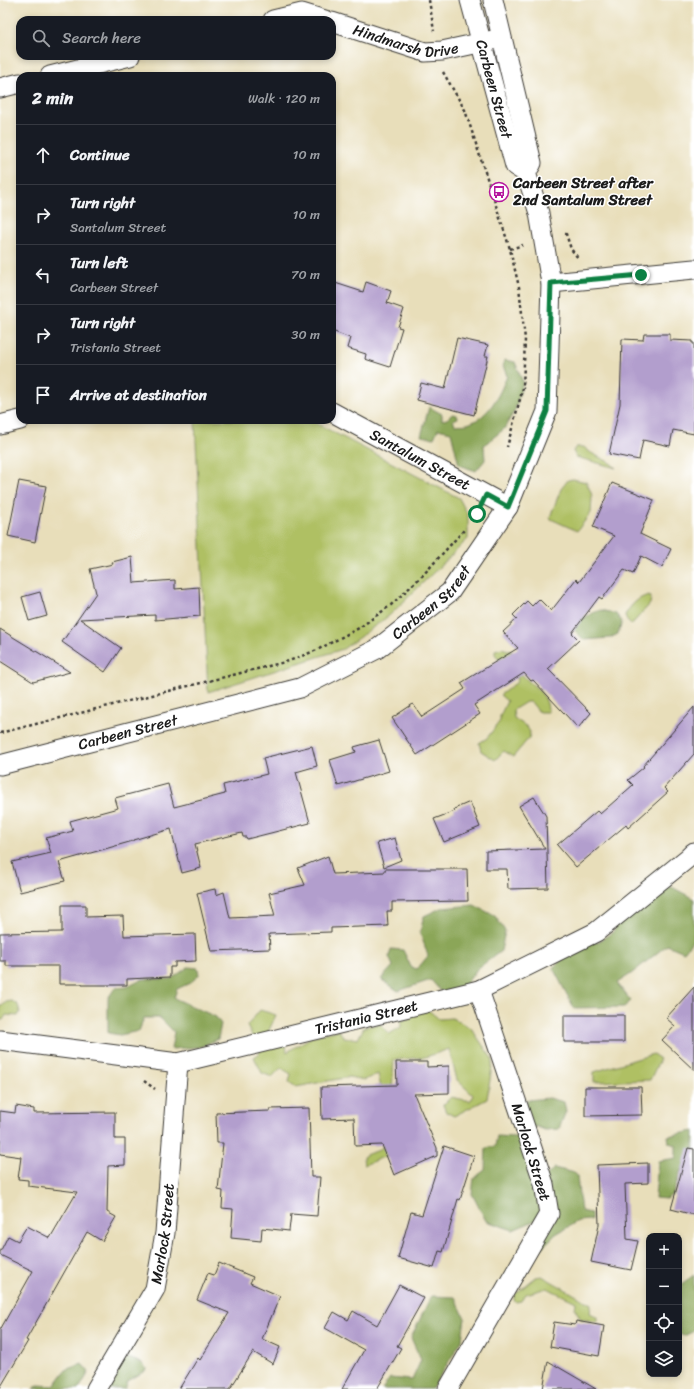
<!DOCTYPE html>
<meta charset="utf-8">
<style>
body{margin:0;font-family:Sriracha,sans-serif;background:#20242c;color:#f1f3f6}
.controls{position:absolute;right:12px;bottom:12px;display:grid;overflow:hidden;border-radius:8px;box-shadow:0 2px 6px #0003}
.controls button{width:36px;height:36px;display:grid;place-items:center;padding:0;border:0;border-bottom:1px solid #363941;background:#171b24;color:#f1f3f6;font:20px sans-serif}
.stop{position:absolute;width:12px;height:12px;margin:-9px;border:3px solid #0b8043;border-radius:50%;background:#fff}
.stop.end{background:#0b8043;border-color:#fff;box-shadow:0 1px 4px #0008}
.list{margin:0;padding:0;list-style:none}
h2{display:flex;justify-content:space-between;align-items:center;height:52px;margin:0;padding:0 16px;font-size:17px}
h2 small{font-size:13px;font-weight:400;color:#9ea1a6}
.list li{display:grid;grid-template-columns:26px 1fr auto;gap:12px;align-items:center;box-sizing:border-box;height:60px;padding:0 16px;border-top:1px solid #363941}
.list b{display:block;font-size:15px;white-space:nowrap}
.list p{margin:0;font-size:13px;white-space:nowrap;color:#9ea1a6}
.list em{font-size:13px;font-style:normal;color:#9ea1a6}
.icon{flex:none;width:22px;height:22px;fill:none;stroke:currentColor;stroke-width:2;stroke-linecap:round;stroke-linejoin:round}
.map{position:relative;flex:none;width:694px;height:1389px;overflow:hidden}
.search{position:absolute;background:#171b24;box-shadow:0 2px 6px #0003;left:16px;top:16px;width:320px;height:44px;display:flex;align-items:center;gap:10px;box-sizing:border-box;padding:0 14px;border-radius:12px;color:#9ea1a6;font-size:15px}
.panel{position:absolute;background:#171b24;box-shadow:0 2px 6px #0003;left:16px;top:72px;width:320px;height:352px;border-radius:12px}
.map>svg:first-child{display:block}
.green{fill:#afc063;stroke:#666e40}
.forest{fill:#8ba659;stroke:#54613a}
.building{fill:#b29ecd}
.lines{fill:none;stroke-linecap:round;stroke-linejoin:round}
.minor-casing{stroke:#3b3934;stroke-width:21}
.path{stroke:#3b3934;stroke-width:2.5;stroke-dasharray:3 3;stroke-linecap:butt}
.minor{stroke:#fff;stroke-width:19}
.route{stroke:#0b8043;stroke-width:5}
.labels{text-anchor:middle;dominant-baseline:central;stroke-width:3;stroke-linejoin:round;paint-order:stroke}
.street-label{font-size:15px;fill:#1c1c1c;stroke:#fff}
.poi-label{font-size:15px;font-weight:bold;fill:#1c1c1c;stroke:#fff;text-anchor:start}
</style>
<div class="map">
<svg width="694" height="1389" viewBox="0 0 694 1389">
<rect width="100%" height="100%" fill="#fff"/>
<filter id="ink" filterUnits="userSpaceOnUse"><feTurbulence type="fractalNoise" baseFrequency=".025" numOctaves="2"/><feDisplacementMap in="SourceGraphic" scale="8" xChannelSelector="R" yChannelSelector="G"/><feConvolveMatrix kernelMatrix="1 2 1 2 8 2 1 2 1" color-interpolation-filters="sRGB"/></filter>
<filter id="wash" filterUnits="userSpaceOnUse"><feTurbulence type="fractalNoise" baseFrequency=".012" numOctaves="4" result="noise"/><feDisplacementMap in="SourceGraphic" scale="16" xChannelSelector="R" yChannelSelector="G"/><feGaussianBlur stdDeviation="0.9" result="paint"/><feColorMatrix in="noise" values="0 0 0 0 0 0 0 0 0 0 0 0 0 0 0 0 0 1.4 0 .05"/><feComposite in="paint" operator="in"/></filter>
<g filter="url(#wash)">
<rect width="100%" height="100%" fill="#e8deba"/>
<path class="green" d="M195,420H310L459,498L468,515V539L390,615L343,649L208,692Z
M576,447H584C593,457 607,458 616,468L576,457L573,451Z
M573,479L586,482L590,490L592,496L591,513L577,531L551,519L550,517L561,489L568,480Z
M649,595L651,597L650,604L631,625L627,621L625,615C631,605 637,598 649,595Z
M502,648L511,651L515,656C514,682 549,685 548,712H539L531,702H526L513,710L514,718L527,727L530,732L529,738L513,757L504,751L495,760L481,751L479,743L487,738L500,721V716L507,701L500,695L517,682L518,678L510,675L495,654V650Z
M12,1001L18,1005L20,1012L18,1016L6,1015L3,1020H0V1006H2L6,1002Z
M419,1009H427L439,1019L452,1018L471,1028L493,1060L487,1099L454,1116L446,1112L443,1105L451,1097L470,1101L473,1095L457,1080L449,1049L426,1057L394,1060L392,1089L404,1145L386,1156L364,1165L363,1157C369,1152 375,1153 380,1149C394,1139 381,1089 378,1074L364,1080L349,1077L296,1087L289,1082L291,1074L281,1068L272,1077L262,1073L254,1057L260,1053L247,1026L260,1010L276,1015L265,1039L286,1045L287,1052L313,1036L338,1030L344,1037L358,1039L364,1027L380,1024L389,1034L401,1027V1021L410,1018Z
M653,1054L660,1059L650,1080L594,1082V1072Z
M542,1276L591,1304L590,1313L598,1317V1322L581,1319L575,1309L576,1302L547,1288L526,1294L521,1301L516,1302L514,1300V1295L536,1277Z"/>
<path class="forest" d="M504,360L515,362L523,382L515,410L504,429L484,445L485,460L476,471L459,465L451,432L438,429L434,438L421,436L429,407L442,414V420L447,419L452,414L457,415L458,418L453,420L455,425C458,424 464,425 467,424C489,418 499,395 507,376L503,366Z
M601,610L616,614L622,622L618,634L610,638L584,640L568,624L577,617L584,618L592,613Z
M672,887L694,899V939L684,952L667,945L631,974L617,983L631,1001L624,1007L574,1008L553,968L566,954L589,942H598L613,932L622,916L646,888Z
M474,905L495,916L505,931L501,951L477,969L464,987L443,994L431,980L398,991L381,979L393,966L389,957L391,949L403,950L411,967L417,969L428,956L420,932L424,916L441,908Z
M188,967L198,968L199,975L190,983L177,989L174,998L216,1017L221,1024L218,1039L200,1047L171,1049L174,1032L160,1018H144L139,1031L120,1035L108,1033V998L115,988L127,987L143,979H171Z
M549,1098L564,1102L566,1111L559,1129L545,1130L535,1126L533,1135L541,1181L554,1168L575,1173L577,1177L581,1211L591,1213V1220L578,1221L556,1234L534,1255L536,1220L513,1230L486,1221L472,1194L474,1178L485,1170L486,1148L495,1146L497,1136L516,1137L526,1122L524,1115L527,1100Z
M694,1131V1151L686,1171L681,1170L673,1194L666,1199L655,1198L658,1161L676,1158V1145L669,1143L668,1136Z
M694,1275V1331L684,1336L679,1334V1290L684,1282Z
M431,1296L455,1297L465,1318L462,1340L432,1389H382L390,1378L412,1380L421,1360L411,1338Z
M126,1357L142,1363L146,1368L145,1371L128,1381L125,1389H98Z
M82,1364L89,1372L79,1389H33L38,1385L54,1386L66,1370Z"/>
<g id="blocks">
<path class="building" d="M332,282L363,292L366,282L391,291L387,303L404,309L398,327L402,328L390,367L365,359L366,354L347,348L350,338L332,331Z
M644,334H670V340L692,341V343H694V434L673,430L670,446L643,440L639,460L609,454L620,404L622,339L643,340Z
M457,338L488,345L485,356H488L474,415L417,400L421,383L445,389Z
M19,481L46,486L35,542L8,536Z
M612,483L654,500L640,534L671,549L662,567L641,556L633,574L624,570L602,599L599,597L572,633L579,640L548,669L591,713L578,728L533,680L531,681L524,673L474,705L480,714L417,755L392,718L413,704L422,717L465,689L461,683L518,648L503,632L517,619L513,615L527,601L532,606L539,599L551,611L576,579L579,582L614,536L593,527Z
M132,557L134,583L175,580V589L199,587L200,616L155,620V615L80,619L121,648L105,672L62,642L96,593L90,569L113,564L112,562Z
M40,592L47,616L29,621L22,597Z
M0,629L70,672L33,682L0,661Z
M694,707V754L664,788L668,792L628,828L626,825L576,867L557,845L597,811L600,814L633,785L628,780L644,767L643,766Z
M379,740L389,771L338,786L330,760L356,752L354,747Z
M312,746L317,766L296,772L310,823L247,839L246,837H243L242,833L195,844L201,868L182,873L171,829L133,840V841L59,862L65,881L20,892L12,862L51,853L46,838L73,831L70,821L118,808L115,798L168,784L174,807L225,794L223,785L267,774L263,758Z
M534,797L546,816L548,888L508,889L507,869H486V851L545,849L519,806Z
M470,802L480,827L444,842L434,819L455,811L454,809Z
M395,838L401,860L384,867L377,843Z
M328,856L333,874L385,872V869H467L468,901L392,902V911H387L388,926L331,928V932L269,934L270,949L211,951L197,893L215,889L216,895L224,892L230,918L275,916L269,893L305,885L298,868Z
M62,905H86V917L123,916L124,936L195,934L196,961L175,962V967H170V977L127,979V985H82V984H59V966H6V961H0V933L62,932Z
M694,987V1070L662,1040L675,1026L666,1018Z
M564,1015H624V1042H564Z
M396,1062H427V1067L449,1066V1093L414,1094L437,1148V1156L394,1175L382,1145L355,1146L354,1118L322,1119L321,1087L397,1085Z
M585,1087H641L642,1115L585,1116Z
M16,1106L34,1109V1113L115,1112V1139H125V1165L108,1166L107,1212L116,1217L102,1241L87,1232L26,1340L28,1341L0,1388V1330L33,1271L0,1255V1252L8,1236L18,1241L27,1226L50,1238L77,1192L28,1186V1180L18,1179L21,1157L0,1154V1111L15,1113Z
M309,1108L311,1177H320L317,1216L291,1214L289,1231L262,1228L261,1241L231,1238L233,1209L222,1208L223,1191L218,1190L223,1143H217L216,1113L270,1111V1109Z
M444,1146L474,1156L460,1200L458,1199L443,1252L439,1251L434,1268L398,1258L411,1212L422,1215Z
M688,1148L694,1149V1215L671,1209Z
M648,1163V1183L625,1184L627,1239L638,1241L631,1270L591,1262L599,1225L597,1165Z
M219,1263L253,1277L250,1283L280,1296L262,1339L280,1347L273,1364L253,1352L230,1389H179L198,1358L200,1360L229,1313L197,1300L208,1273L214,1275Z
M399,1285L424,1298L397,1346L401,1348L377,1389H342L364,1350L325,1328L334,1312L348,1320L353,1311L377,1325Z
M576,1321L604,1326L599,1356L550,1347L554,1322L575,1325Z
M548,1361L596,1389H543Z"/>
</g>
</g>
<g filter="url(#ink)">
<use href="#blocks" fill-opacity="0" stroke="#3b3934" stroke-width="1"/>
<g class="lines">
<g class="minor-casing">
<g id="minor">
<path d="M493,0L532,163L526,173"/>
<path d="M273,20L302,13L325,20"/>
<path id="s1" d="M332,22L425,52L442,51L493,40"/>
<path d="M50,76L130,56"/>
<path d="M0,88L20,83"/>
<path d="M551,283L694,269"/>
<path id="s2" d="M332,412L508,507"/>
<path d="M0,425L20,420"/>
<path id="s3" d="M0,765L300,688L377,649L450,592L508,507L547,411L551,283L539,213L530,185L526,173L515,166L470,0"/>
<path id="s4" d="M0,1040L178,1063L479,990L596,932L688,858L694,852"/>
<path id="s5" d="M96,1389L155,1289L165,1233L178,1063"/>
<path d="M448,1389L549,1214L544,1184L479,990"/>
</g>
</g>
<path class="path" d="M429,0L434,31
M443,72L465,110L510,249L519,287L525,339L523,388L507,447
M565,234H566L571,249L578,258
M510,249L523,245
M0,733L289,661L317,650L359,628L391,605L423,575L464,530
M144,1081L155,1089"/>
<use href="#minor" class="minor"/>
</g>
</g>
<g class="lines" filter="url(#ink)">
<path class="route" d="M477,514L486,495L508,507L547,411L551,283L641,275"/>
</g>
<defs>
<g id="bus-ring" transform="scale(1)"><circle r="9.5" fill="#fff" stroke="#b5179e" stroke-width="1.5"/><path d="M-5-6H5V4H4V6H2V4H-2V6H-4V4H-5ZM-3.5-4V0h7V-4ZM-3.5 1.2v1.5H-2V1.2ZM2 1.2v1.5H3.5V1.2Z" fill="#b5179e"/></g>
</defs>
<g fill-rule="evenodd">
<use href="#bus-ring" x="499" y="192"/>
</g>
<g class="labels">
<g class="street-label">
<text stroke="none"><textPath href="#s1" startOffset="77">Hindmarsh Drive</textPath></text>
<text transform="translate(494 89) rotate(75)">Carbeen Street</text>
<text stroke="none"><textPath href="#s2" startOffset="100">Santalum Street</textPath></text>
<text stroke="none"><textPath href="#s3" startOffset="468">Carbeen Street</textPath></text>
<text stroke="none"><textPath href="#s3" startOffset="132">Carbeen Street</textPath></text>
<text stroke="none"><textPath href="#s4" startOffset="373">Tristania Street</textPath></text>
<text transform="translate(531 1152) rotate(73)">Marlock Street</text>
<text stroke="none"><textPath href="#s5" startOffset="172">Marlock Street</textPath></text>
</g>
<g class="poi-label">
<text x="513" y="183">Carbeen Street after<tspan x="513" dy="17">2nd Santalum Street</tspan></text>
</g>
</g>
</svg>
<div class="controls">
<button>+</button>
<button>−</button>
<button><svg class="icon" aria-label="locate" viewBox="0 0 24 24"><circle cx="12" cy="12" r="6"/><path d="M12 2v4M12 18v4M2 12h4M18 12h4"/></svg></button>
<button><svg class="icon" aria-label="layers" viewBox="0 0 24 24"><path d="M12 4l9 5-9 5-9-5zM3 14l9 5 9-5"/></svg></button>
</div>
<div class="stop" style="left:477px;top:514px"></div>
<div class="stop end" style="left:641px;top:275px"></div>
<div class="search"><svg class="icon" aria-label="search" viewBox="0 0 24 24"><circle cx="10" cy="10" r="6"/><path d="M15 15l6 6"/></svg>Search here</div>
<section class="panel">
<h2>2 min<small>Walk · 120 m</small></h2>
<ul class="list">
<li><svg class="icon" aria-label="ahead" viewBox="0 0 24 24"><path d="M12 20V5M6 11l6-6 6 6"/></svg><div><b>Continue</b></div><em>10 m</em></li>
<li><svg class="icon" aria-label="right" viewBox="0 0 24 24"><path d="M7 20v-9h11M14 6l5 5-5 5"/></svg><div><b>Turn right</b><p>Santalum Street</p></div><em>10 m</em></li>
<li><svg class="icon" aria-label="left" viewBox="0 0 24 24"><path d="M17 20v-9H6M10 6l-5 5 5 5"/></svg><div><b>Turn left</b><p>Carbeen Street</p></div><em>70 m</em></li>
<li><svg class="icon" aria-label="right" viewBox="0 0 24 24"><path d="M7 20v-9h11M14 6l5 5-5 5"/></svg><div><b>Turn right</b><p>Tristania Street</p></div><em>30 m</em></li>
<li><svg class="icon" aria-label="arrive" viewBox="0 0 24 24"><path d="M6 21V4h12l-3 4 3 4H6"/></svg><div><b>Arrive at destination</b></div></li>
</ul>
</section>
</div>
